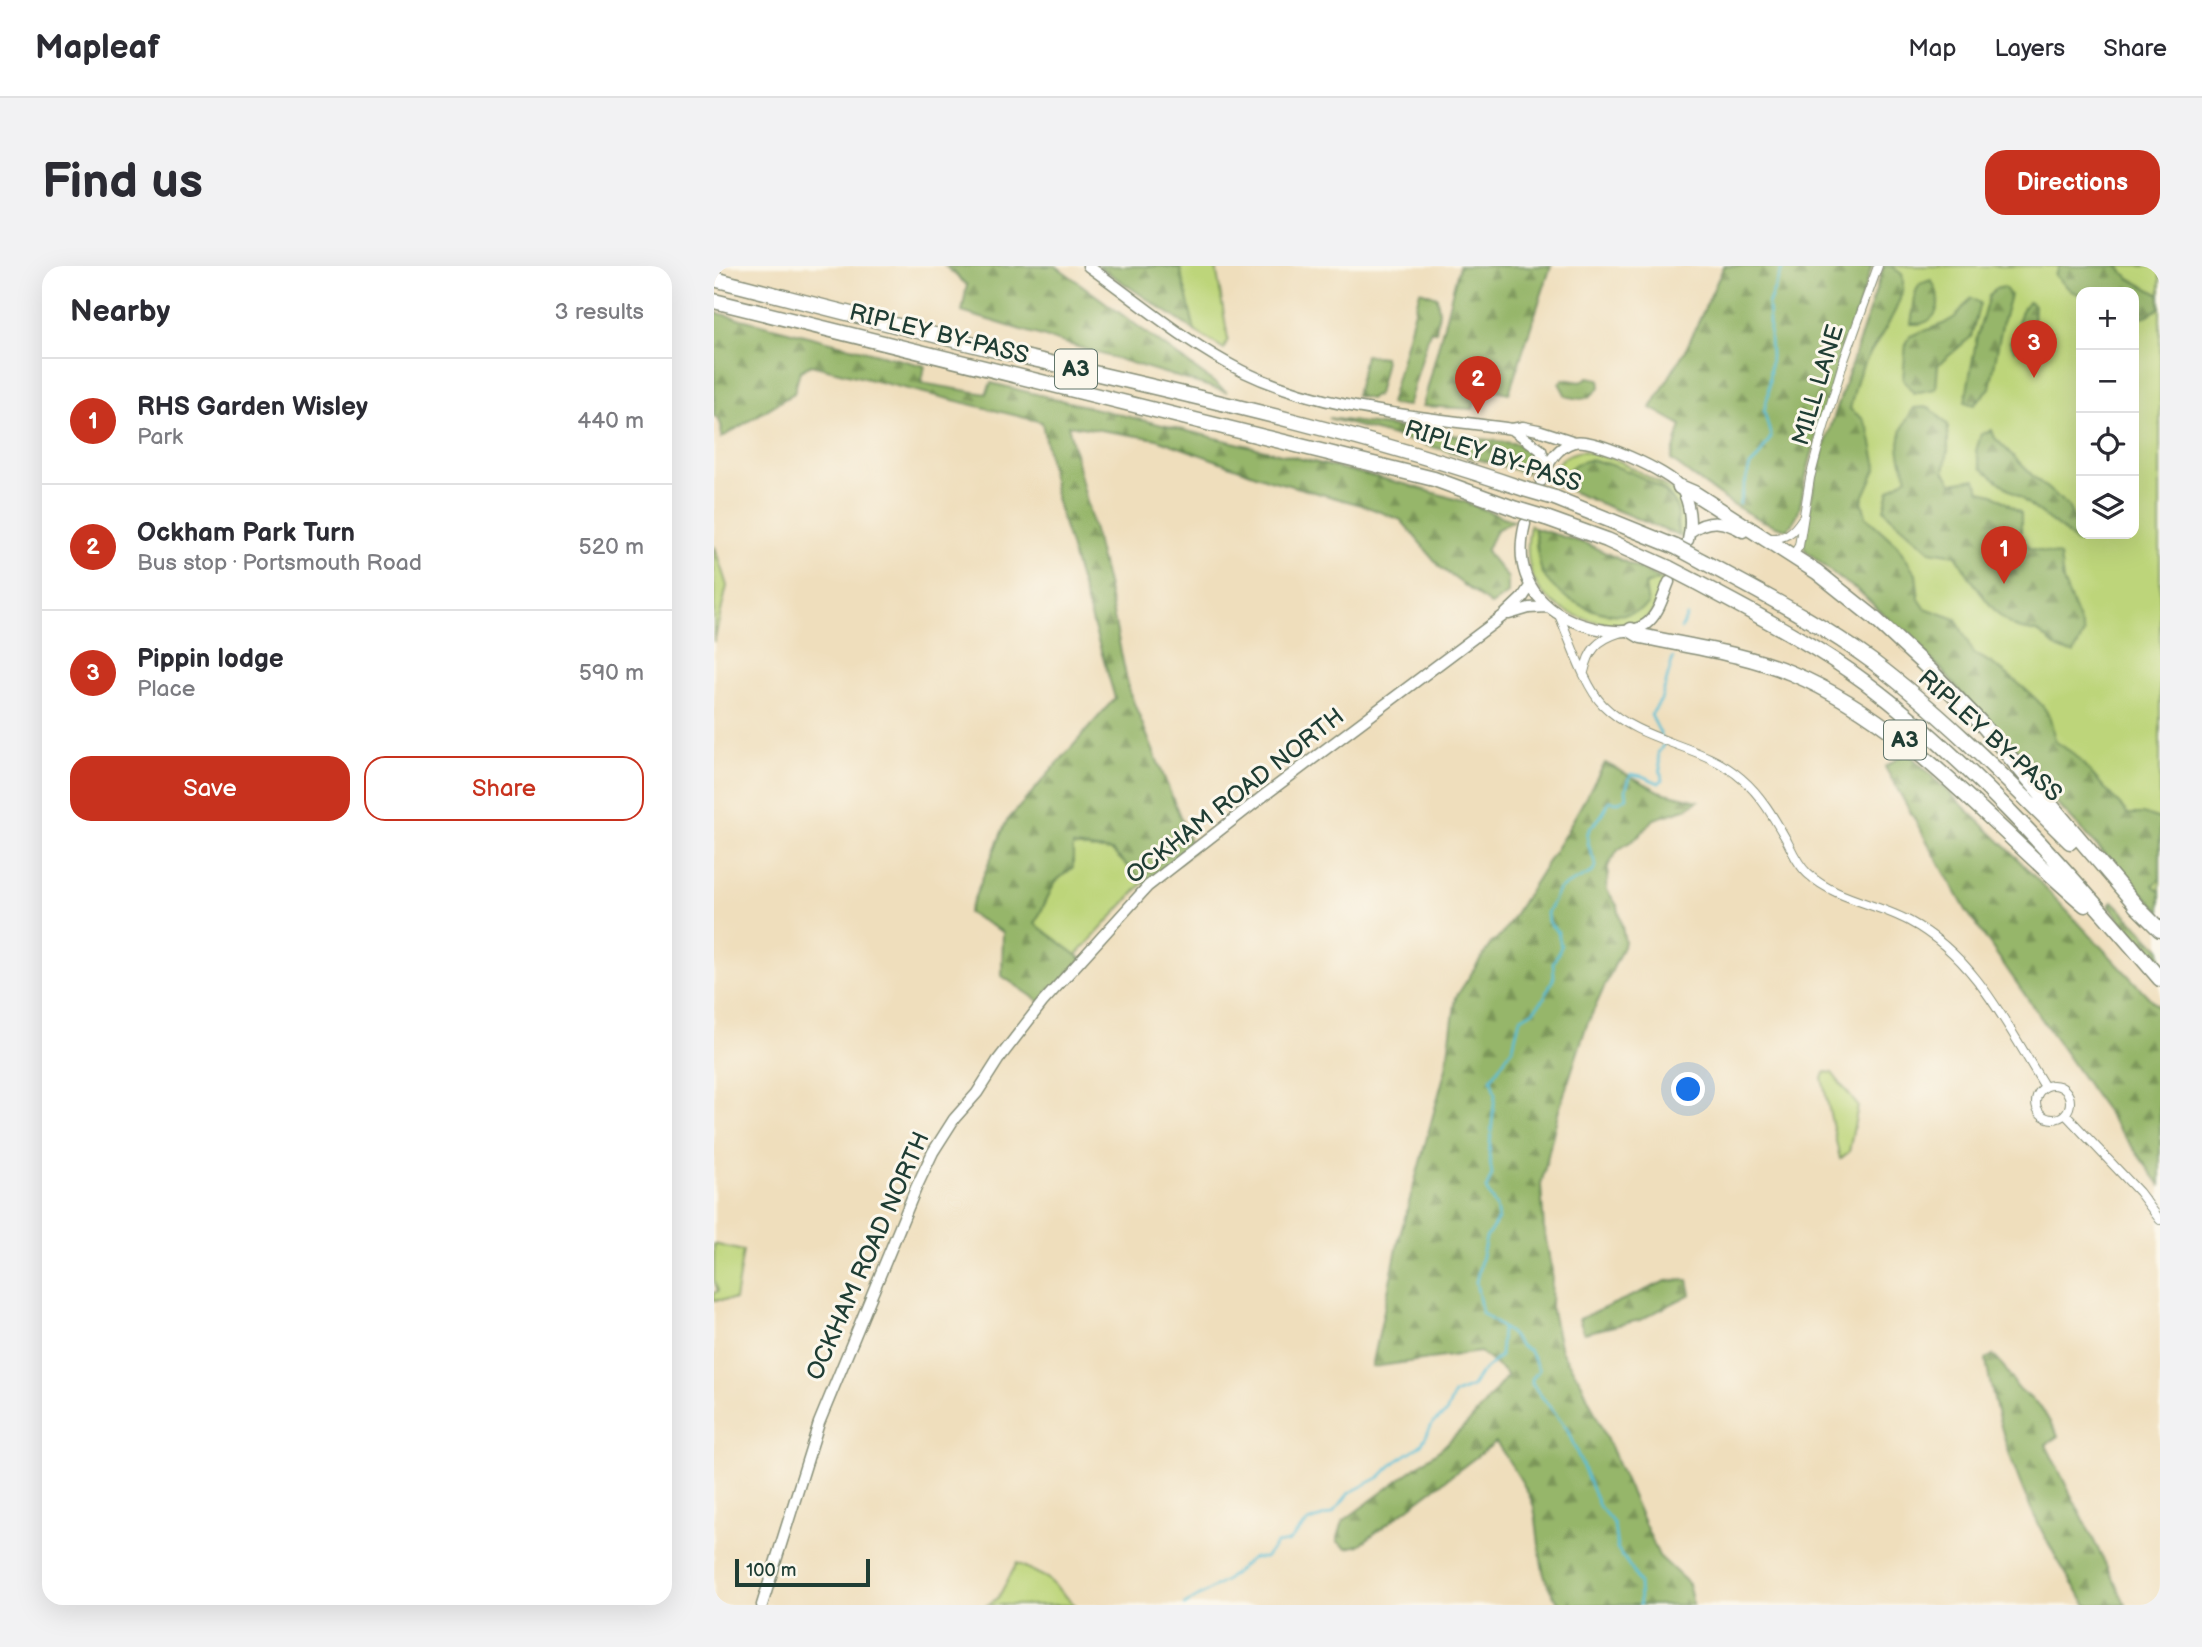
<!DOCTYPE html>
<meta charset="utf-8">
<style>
body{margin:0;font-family:"Balsamiq Sans",sans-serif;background:#f2f2f3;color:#2b2b33}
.controls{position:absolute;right:21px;top:21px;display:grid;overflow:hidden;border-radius:14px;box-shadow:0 7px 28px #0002}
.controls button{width:63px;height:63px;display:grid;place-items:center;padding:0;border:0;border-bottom:2px solid #e1e1e2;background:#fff;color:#2b2b33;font:35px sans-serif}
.scale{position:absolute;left:21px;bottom:18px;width:135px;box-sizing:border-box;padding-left:7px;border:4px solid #1f3d34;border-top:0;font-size:19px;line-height:24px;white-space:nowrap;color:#1f3d34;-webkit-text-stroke:5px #fbf7ec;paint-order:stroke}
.you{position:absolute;left:975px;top:824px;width:24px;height:24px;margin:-18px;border:5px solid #fff;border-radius:50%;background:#1a73e8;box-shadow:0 0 0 10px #1a73e833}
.badge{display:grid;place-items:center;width:46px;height:46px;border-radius:50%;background:#c8321e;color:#fff;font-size:23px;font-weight:700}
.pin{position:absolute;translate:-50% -58px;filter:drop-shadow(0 2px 4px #0008)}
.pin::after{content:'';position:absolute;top:37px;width:24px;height:21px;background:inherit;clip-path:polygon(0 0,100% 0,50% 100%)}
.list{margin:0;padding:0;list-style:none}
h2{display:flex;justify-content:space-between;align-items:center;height:91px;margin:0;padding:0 28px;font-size:30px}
h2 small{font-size:23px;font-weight:400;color:#7c7c81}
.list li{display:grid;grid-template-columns:46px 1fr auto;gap:21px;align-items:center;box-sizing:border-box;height:126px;padding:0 28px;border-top:2px solid #e1e1e2}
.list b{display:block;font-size:26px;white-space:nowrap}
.list p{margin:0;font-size:23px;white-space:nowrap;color:#7c7c81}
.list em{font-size:23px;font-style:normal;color:#7c7c81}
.actions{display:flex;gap:14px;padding:21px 28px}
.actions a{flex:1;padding:16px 0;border:2px solid #c8321e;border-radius:21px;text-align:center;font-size:24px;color:#c8321e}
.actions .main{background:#c8321e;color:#fff}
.icon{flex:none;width:38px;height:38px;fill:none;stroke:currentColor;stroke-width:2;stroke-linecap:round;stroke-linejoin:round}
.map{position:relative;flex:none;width:1446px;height:1339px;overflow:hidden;border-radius:21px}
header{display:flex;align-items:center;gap:42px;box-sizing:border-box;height:98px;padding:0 35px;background:#fff;border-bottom:2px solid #e1e1e2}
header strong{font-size:33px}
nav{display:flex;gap:38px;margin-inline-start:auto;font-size:24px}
.intro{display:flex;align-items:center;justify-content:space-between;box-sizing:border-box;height:168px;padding:0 42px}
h1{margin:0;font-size:49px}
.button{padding:18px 32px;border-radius:21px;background:#c8321e;color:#fff;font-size:24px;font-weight:700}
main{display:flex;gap:42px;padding:0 42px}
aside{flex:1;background:#fff;border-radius:21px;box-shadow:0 7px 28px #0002}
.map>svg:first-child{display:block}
.green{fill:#bdd57a;stroke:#6e8957;stroke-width:2;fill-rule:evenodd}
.forest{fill:url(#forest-firs);stroke:#5a7a4f;stroke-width:2}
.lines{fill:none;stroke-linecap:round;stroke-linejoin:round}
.stream{stroke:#58bed5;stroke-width:2.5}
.street-casing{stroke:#878e78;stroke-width:10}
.secondary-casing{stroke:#878e78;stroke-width:13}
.highway-casing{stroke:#878e78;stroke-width:17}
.street{stroke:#fff;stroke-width:8}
.secondary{stroke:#fff;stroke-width:10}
.highway{stroke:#fff;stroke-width:14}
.highway-bridge-casing{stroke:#878e78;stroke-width:17;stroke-linecap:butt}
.highway-bridge{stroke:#fff;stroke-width:14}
.labels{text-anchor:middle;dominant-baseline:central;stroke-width:6;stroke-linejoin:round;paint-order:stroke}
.shield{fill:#fbf7ec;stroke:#61756b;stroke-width:2}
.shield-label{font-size:23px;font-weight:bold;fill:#1f3d34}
.street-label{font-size:24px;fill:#1f3d34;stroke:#fbf7ec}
</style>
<header>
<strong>Mapleaf</strong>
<nav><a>Map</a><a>Layers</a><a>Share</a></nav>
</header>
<div class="intro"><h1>Find us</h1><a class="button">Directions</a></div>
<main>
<aside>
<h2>Nearby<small>3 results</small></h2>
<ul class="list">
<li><span class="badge">1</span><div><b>RHS Garden Wisley</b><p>Park</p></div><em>440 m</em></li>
<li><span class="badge">2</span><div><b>Ockham Park Turn</b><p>Bus stop · Portsmouth Road</p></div><em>520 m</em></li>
<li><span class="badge">3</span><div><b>Pippin lodge</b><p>Place</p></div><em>590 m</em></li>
</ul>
<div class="actions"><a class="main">Save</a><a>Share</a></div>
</aside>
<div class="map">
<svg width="1446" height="1339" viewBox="0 0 1446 1339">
<defs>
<pattern id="forest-firs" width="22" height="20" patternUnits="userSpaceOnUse" patternTransform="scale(1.75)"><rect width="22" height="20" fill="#96b66a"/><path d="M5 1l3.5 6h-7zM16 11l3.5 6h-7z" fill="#7a9558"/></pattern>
</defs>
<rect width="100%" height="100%" fill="#fbf7ec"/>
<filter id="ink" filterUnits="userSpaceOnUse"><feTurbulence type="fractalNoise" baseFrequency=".0143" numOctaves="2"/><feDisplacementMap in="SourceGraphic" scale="14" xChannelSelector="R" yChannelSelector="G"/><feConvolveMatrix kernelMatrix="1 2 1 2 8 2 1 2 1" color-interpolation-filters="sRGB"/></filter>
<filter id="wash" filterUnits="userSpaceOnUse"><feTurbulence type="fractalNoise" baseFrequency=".00686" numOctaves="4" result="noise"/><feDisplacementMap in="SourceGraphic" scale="28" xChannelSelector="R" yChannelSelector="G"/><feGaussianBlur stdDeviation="1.57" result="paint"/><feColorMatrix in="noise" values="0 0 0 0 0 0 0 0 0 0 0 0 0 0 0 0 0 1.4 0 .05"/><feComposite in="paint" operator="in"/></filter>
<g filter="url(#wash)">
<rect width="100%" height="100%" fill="#efdebc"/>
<path class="green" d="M449,0H502L514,73L510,83L481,65L466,3Z
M1170,0H1446V645L1376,573L1225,401L1145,325L1122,310L1092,285L1103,203ZM1367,26H1420V268H1367Z
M869,185L905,195L963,227C972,241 972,256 970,272L965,270C962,259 965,248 961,238C959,234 955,228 951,225C941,217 898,197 886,196C866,194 852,208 837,217L832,215C841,199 849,187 869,185Z
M816,259L820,262C823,271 821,280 824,289C832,326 863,339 896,349L931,319L947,313L952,316C947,327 941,347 931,353C918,362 904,360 889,357C834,347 805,317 816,259Z
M0,279L13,320L0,376Z
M359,580L398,585L430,616L363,689L320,659L341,616L359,601Z
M1111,806L1118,807L1144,840L1135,886L1126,893L1108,812Z
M0,978L29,985L21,1034H0V1027L4,1025L0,1014Z
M303,1297L333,1312L361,1339H273L284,1332Z"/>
<path class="forest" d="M231,0H342L513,126L248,46L253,19Z
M384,0H449L466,2L481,65Z
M745,0H837L795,127L765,120L759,143L709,140Z
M1010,0H1158C1135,69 1110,139 1092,210C1087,229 1088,250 1073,263C1032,254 991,218 957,194L967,159L937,142L973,81Z
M1170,0H1177L1188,8C1196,37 1156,81 1146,106C1141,118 1139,131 1136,143L1149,153L1155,163L1163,201L1148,234L1152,251L1183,279L1202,308L1205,333L1211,342L1242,353L1260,388C1278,395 1325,431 1334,448C1338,455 1339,467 1341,475L1360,488L1414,548H1431L1446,553V613L1439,619L1446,626V645L1328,522L1225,401L1145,325L1122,310L1092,285L1089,277L1103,203Z
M1346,0H1404L1415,12L1446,29L1445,42C1437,48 1430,53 1420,49V26H1367V29L1357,25L1341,9Z
M1217,14C1231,34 1225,60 1197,58L1202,25L1206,18Z
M1290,21L1296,29L1289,54L1276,122L1260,139L1251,136L1263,70L1275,30L1281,23Z
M706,25L723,31L725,46L722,65H716L694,140L676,138Z
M1257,32L1266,37L1257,71L1224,99L1222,123L1200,127L1189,114L1192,76L1196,70L1229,58L1241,51Z
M1315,35L1320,39L1319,56L1301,84L1296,76C1304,63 1305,43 1315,35Z
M0,46L211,100L207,117L272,128L277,117L694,219L751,236L799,255L782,264L772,285L794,312V328L777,339L727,302L687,254L651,240L556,214L443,173L354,159L393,318L415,425L480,585L434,620L398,585L359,580V601L341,616L321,658L368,693L328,737L288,710L289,666L254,647L292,556L401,432L343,236L328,156L97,99L86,105L80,127L7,172C8,162 9,156 0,150Z
M651,89L670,91L671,99L664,128L656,133L642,130Z
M874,111L885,113L886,121C874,134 869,135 852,130L845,117L849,113L867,116Z
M1215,141L1234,159V185L1230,205L1238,217L1261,213L1266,225L1279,228L1307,247V268L1315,282L1346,290L1349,315L1370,367L1360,387C1339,386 1339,374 1323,366C1316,364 1308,364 1301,361C1282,353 1253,308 1242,289L1216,285L1175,249L1170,243L1175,224L1193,211C1182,182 1181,169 1200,142Z
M614,152L804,178L814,187L813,207Z
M1278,164L1281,172L1320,211L1354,240L1370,275L1362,277L1351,266L1267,202L1262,185L1267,168Z
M874,194C897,195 978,226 962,257L965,270L837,217L862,198Z
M820,262L873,278L947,313L931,319L934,339C907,362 852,339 833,314C821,298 825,279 820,262Z
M1193,486L1296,585L1446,743V919L1384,834L1252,644L1171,501Z
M891,497L947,526L984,535L971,543L940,553L925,570L904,584L894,600L893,624L904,641L911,676L872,761L844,847L827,919L830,964L838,1005L837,1041L847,1085L867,1116L945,1290L974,1317L979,1339H847C822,1313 827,1274 820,1242C817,1226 792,1191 782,1176L645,1279L633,1282L623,1275L629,1255L728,1182L759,1152L794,1109L766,1086L658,1101L685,973L732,802L742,731L778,676L787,670L850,570Z
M1399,635L1446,683V704L1395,639Z
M974,1014L977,1028L926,1054L870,1067L865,1053L952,1015Z
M1279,1089L1290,1101L1303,1121L1327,1141L1344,1170L1332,1179L1412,1339H1373C1331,1281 1301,1215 1283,1146C1279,1128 1274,1111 1272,1093Z"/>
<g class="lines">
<path class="stream" d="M1025,238L1036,200L1044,192L1057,171L1050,145L1054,130L1057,89L1054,39L1069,0
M967,363L973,350
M948,471L937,449L947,434L959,392
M470,1339L511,1315L538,1292H551L562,1278L574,1276L594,1256L619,1247L635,1227L666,1211L681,1196L707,1179L719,1157L732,1147L740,1128L758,1121L765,1109L786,1090L788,1063
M926,1339L925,1318L920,1307L903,1282L900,1258L885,1240L853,1163L818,1118V1113L825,1104L815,1084C800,1080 803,1071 793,1065C784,1059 776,1053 768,1047L762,1016L772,972L784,953L782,941L772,923L778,908L775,888L781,828L777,813L799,781L806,753L819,745L829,734L840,711L839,697L847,681L844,666L834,656L833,647L845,623L879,606L882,598C861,553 883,569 895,535L905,536L913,531L912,523L917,508L928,510L945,517L948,514L944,487L950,478"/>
</g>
</g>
<g filter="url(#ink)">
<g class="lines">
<g class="street-casing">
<path id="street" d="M1054,272C1071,273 1079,267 1088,253
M1079,289L1085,280L1096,212L1105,178L1129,97L1164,0
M845,349C856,374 871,421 889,439C928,478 988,477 1028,513C1047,529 1060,552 1072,573C1078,585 1084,599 1094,608C1123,634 1162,637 1195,655C1262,691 1293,760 1331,821
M870,406C875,384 883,374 905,367
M1322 836a17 17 0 1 1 34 0a17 17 0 1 1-34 0Z
M1351,848L1425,926L1446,954"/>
</g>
<g class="secondary-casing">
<path id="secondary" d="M374,0C425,36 472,77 528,105C613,146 707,150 798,163L809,161L824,164L861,176
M798,163L827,184L832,202
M827,215C833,198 842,181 860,176C878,171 957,206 967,222C976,237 978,257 974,274
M811,258C796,318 833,354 890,364C904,366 920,367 932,358C945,348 949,330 955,316
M976,266C995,252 1010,255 1029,266
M795,348L815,342L833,341
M48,1339L105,1157L202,922L219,886L240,853L263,827L284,794L328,737L434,620L552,528L789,350L809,331L816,320"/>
</g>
<g class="highway-casing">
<path id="highway" d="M0,13C106,40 212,68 319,93C484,131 650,168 810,223
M0,35L720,213L802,243
M966,221L980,227L1103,306L1158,350L1216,404L1266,456L1427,645
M841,232L962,281
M832,252L893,274L955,302
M990,296C1047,327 1106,357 1159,396C1230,450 1293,514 1356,576
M982,316C1039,347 1099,377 1151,416C1263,500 1355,607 1446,713
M917,364L927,370C977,381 1029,387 1077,407C1196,457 1274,557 1371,639
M1421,639L1446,664"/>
</g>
<use href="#street" class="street"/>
<use href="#secondary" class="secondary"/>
<use href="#highway" class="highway"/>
<g class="highway-bridge-casing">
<path id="highway-bridge" d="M810,223L841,232
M802,243L832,252
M962,281L990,296
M955,302L982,316"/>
</g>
<use href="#highway-bridge" class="highway-bridge"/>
</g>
</g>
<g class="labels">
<g class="shield">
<rect x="341" y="83.5" width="42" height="39" rx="5"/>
<rect x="1170" y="454.5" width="42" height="39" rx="5"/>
</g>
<g class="shield-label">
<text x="362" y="103">A3</text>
<text x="1191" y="474">A3</text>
</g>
<g class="street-label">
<text transform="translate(225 68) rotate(14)">RIPLEY BY-PASS</text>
<text transform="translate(1104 119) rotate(-73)">MILL LANE</text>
<text transform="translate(779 190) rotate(18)">RIPLEY BY-PASS</text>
<text transform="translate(1276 470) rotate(42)">RIPLEY BY-PASS</text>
<text transform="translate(521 530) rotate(-38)">OCKHAM ROAD NORTH</text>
<text transform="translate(154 990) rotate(-66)">OCKHAM ROAD NORTH</text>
</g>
</g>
</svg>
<div class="controls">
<button>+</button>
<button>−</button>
<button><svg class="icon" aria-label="locate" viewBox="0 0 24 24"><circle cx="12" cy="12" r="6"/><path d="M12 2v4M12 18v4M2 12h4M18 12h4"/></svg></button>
<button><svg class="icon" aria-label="layers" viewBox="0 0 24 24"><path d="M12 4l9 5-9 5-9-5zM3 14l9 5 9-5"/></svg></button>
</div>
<div class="scale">100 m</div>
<div class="you"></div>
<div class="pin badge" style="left:1290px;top:318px">1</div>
<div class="pin badge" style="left:764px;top:148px">2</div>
<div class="pin badge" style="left:1320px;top:112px">3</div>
</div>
</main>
